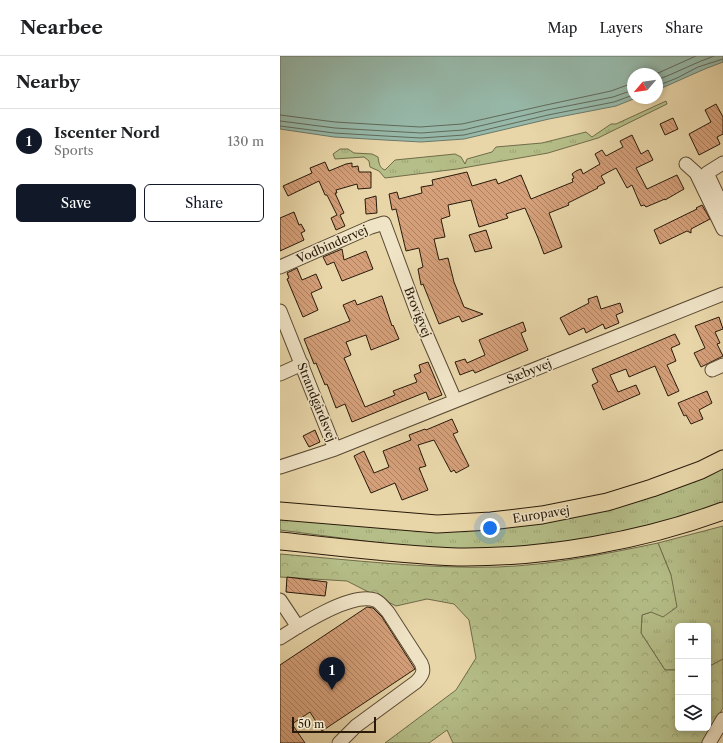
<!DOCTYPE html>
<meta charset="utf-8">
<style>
body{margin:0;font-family:"Libre Caslon Text",serif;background:#f6f6f6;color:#202124}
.controls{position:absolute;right:12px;bottom:12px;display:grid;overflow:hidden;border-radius:6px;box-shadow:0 2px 6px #0003}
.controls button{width:36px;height:36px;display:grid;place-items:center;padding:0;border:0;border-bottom:1px solid #e0e0e0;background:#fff;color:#202124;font:20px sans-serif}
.compass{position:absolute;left:347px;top:12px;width:36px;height:36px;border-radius:50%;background:#fff;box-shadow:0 2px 6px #0003;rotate:241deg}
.scale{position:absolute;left:12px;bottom:10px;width:84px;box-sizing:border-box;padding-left:4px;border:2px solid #291a0a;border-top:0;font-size:11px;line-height:14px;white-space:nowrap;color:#291a0a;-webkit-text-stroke:3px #f0e4c7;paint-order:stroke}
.you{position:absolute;left:210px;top:472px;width:14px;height:14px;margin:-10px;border:3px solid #fff;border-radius:50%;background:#1a73e8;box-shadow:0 0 0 6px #1a73e833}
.badge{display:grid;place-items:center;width:26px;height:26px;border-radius:50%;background:#111827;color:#fff;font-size:13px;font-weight:700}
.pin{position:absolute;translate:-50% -33px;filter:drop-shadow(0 1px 2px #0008)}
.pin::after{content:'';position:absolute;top:21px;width:14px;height:12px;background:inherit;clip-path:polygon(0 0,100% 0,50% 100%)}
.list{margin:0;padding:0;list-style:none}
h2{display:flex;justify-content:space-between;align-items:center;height:52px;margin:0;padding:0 16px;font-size:17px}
h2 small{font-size:13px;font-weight:400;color:#757577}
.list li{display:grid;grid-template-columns:26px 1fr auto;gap:12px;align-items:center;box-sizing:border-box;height:64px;padding:0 16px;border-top:1px solid #e0e0e0}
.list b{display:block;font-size:15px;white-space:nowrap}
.list p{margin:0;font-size:13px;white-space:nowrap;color:#757577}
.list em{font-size:13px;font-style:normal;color:#757577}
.actions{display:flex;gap:8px;padding:12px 16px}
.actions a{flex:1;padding:9px 0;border:1px solid #111827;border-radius:6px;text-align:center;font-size:14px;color:#111827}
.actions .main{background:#111827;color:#fff}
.icon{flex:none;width:22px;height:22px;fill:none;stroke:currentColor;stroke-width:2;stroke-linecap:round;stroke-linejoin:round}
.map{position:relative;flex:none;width:443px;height:687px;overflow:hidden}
header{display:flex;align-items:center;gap:24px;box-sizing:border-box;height:56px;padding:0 20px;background:#fff;border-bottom:1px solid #e0e0e0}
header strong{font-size:19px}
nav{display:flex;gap:22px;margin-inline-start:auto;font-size:14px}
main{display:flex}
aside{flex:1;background:#fff}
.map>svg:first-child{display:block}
.grass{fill:url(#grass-tufts);stroke:#6f6c49}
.forest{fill:url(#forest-crowns);stroke:#6f6c49}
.water{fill:#97b9aa;stroke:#6b796a}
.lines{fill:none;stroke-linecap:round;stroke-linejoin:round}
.shore{stroke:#606a5a;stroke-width:1}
.building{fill:url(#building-back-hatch);stroke:#291a0a}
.minor-casing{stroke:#594932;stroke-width:15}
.major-casing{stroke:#291a0a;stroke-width:19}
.minor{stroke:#f0e4c7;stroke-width:13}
.major{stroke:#e8d6a9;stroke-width:17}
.labels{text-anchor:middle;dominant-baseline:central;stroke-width:3;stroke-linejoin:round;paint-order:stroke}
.street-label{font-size:12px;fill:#291a0a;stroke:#f0e4c7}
</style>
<header>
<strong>Nearbee</strong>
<nav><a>Map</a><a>Layers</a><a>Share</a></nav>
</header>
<main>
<aside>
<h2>Nearby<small></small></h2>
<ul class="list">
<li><span class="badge">1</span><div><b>Iscenter Nord</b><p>Sports</p></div><em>130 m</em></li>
</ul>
<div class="actions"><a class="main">Save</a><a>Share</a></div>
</aside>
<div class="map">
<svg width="443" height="687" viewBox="0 0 443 687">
<defs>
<pattern id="grass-tufts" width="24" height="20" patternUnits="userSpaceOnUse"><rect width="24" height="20" fill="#b5be88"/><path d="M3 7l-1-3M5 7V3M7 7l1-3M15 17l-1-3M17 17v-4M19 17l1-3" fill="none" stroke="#9ca374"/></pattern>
<pattern id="forest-crowns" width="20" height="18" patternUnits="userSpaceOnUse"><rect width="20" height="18" fill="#b5be88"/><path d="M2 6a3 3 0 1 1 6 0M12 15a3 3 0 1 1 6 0" fill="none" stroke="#9ca374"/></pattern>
<pattern id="building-back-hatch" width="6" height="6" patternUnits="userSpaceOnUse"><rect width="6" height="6" fill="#d49f79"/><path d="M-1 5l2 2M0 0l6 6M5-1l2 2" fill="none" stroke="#ac8161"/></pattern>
</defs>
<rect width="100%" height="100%" fill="#e8d6a9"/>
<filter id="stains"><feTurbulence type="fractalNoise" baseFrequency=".005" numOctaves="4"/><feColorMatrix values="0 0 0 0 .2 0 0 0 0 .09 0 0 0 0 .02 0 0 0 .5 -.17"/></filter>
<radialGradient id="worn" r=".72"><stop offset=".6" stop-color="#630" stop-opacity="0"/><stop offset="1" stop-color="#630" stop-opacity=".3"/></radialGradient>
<path class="grass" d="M386,45L387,48L318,82L268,97L177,113L105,122L99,115L90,111L89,105L84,101L55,103L53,98L60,93H68L74,97L92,98L98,101C99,106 99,112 105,114L115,104L175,98L181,101L185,108L187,103L212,96L216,91L262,87L306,76L312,81L331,68H336Z
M443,411V447L376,469L284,487L223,492L171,493L107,488L0,474V460L180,474Z
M443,470V603L428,611V570H398V614H385L361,577L362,559L371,556L391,519L378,487Z"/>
<path class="forest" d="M378,487L391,519L397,551L383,561L371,556L362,559L361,577L385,614H398V672H428V611L443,603V652L422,687H173L167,674L149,687H105L176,634L196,602L189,564L174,548L147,543L116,550L67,525L0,521V498C73,504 145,513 218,511C272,509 325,498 378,487Z"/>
<path class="water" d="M0,0H443V6C420,14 399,25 377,34V18H353V42H356L336,50L269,63L184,83L141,86L105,84L54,81L0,73Z"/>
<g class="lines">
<path class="shore" d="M376,18L416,0
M377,24C396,17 414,7 434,0
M377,30L397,22L418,11L443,3
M0,59L55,66L105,69L140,71L182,68L266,49L331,35L353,27
M0,65L55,72L105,75L141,77L183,74L267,54L333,41L353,34
M0,70L54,77L105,80L141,82L184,79L268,59L334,46L353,39"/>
</g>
<path class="building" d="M436,48L443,61V78L437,81L440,88L419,99L409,78L431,66L425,54Z
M393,62L398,73L385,79L380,68Z
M352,79L361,98L368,94L373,104L356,112L367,133L397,119L404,133L385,144V143L366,151L364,149L361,150L352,129L347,132L336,112L321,120L325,127L317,131L318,132L288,147L289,149L269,157L282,191L264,198L258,182L245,152L226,158L228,162L199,171L191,144L168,149L170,160L161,163L165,181L154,183L159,204L168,202L174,226L184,251L203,258L182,266L179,260L159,268L143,228L141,229L138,213L143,211L139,192L126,195L116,153L112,154L109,138L117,136L119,143L142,137L141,131L153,129L152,124L187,116L192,130L216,123L218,128L241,119L251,143L293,126L292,123L294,122L292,118L296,115L301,113L303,118L320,108L315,98L322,94L326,100L343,91L340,85Z
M45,106L49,115L66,108L72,107V111L78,110L79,116H91V132L78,133L77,128L56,134L57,137H55L64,157L60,159L65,170L56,174L51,162L57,159L47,139H45L39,125L8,140L3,130L32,117L30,112Z
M96,140L97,157L86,158L85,143Z
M422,149L430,163L411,173V177L407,175L380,188L374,174L417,153L416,152Z
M14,156L19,169L21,168L25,175L21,177L24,184L0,195V162Z
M206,174L212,192L195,196L189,179Z
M62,193L64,204L86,195L93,213L62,225L54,206L47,209L43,201Z
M17,212L22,224L36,218L42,232L31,237L38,254L23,261L7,223L9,222L7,217Z
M101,240H102L112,270L113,269L119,283L91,294L86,279L66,286L71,299L64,302L85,351L115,339L113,335L137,326L134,319L141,316L139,309L148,306L162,339L149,344L146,336L72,366L65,348L56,352L47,328L45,329L36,307L34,308L24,283L70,265L63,249L75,244L77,249Z
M317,240L321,253L340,247L343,256L336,259L339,267L325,273L323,268L306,277L304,272L289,279L280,262L309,247L308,243Z
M439,261L443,273L435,276L440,287L437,288L443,300L421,311L414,297L425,292L415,270Z
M243,266L246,275L241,277L248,294L195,317L193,314L180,319L175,306L185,303L187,307L205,299L199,284Z
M395,278L400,288L391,292L396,305L387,309L399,335L388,340L375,310L349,321L346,313L330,319L338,336L356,329L360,338L323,354L312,329L318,326L312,313Z
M427,335L432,347L419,354L423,363L411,368L406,359L404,360L398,347Z
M172,363L178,376L173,378L189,410L176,417L174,414L171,416L154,384L138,389L146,410L139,412L148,434L122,444L115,427L91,437L74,400L84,395L94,417L109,411L103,395L131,384L129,379L145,373L146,374Z
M35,374L40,386L29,391L23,380Z
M7,521L47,526L45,540L6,536Z
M87,551L93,552L102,561L135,613L42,675L30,656L12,668L25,687H0V609Z"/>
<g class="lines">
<g class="minor-casing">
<path id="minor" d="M443,107L427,117L443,151
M406,108L416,117L443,173
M0,211L91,171L104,167L138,259L175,344
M0,255L55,393
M432,314L443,309
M0,318L22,308
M0,411L55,393L443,238
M0,544L18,571
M0,582C20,569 71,536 95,544C100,546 104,552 108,556L141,607C145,615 142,620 136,626L76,670L59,687
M429,687L443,663"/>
</g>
<g class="major-casing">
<path id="major" d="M0,455L157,468L211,465L262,459L327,446L372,432L421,414L443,403
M0,485C59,491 119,499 178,501C265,502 362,485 443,455"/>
</g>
<use href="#minor" class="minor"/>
<use href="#major" class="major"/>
</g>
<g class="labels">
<g class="street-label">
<text transform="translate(52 188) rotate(-24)">Vodbindervej</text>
<text transform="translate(138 256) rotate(68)">Brovigvej</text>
<text transform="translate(249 315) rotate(-22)">Sæbyvej</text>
<text transform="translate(37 346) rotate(68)">Strandgårdsvej</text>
<text transform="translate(261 458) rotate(-9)">Europavej</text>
</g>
</g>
<rect width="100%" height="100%" filter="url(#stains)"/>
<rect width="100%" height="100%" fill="url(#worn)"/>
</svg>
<div class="controls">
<button>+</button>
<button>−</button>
<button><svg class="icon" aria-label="layers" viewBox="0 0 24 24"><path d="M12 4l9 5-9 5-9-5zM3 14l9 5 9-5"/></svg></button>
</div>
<svg class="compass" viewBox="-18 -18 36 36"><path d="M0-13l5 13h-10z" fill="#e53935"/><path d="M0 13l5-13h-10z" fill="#757577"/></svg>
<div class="scale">50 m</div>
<div class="you"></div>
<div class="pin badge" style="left:52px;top:634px">1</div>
</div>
</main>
